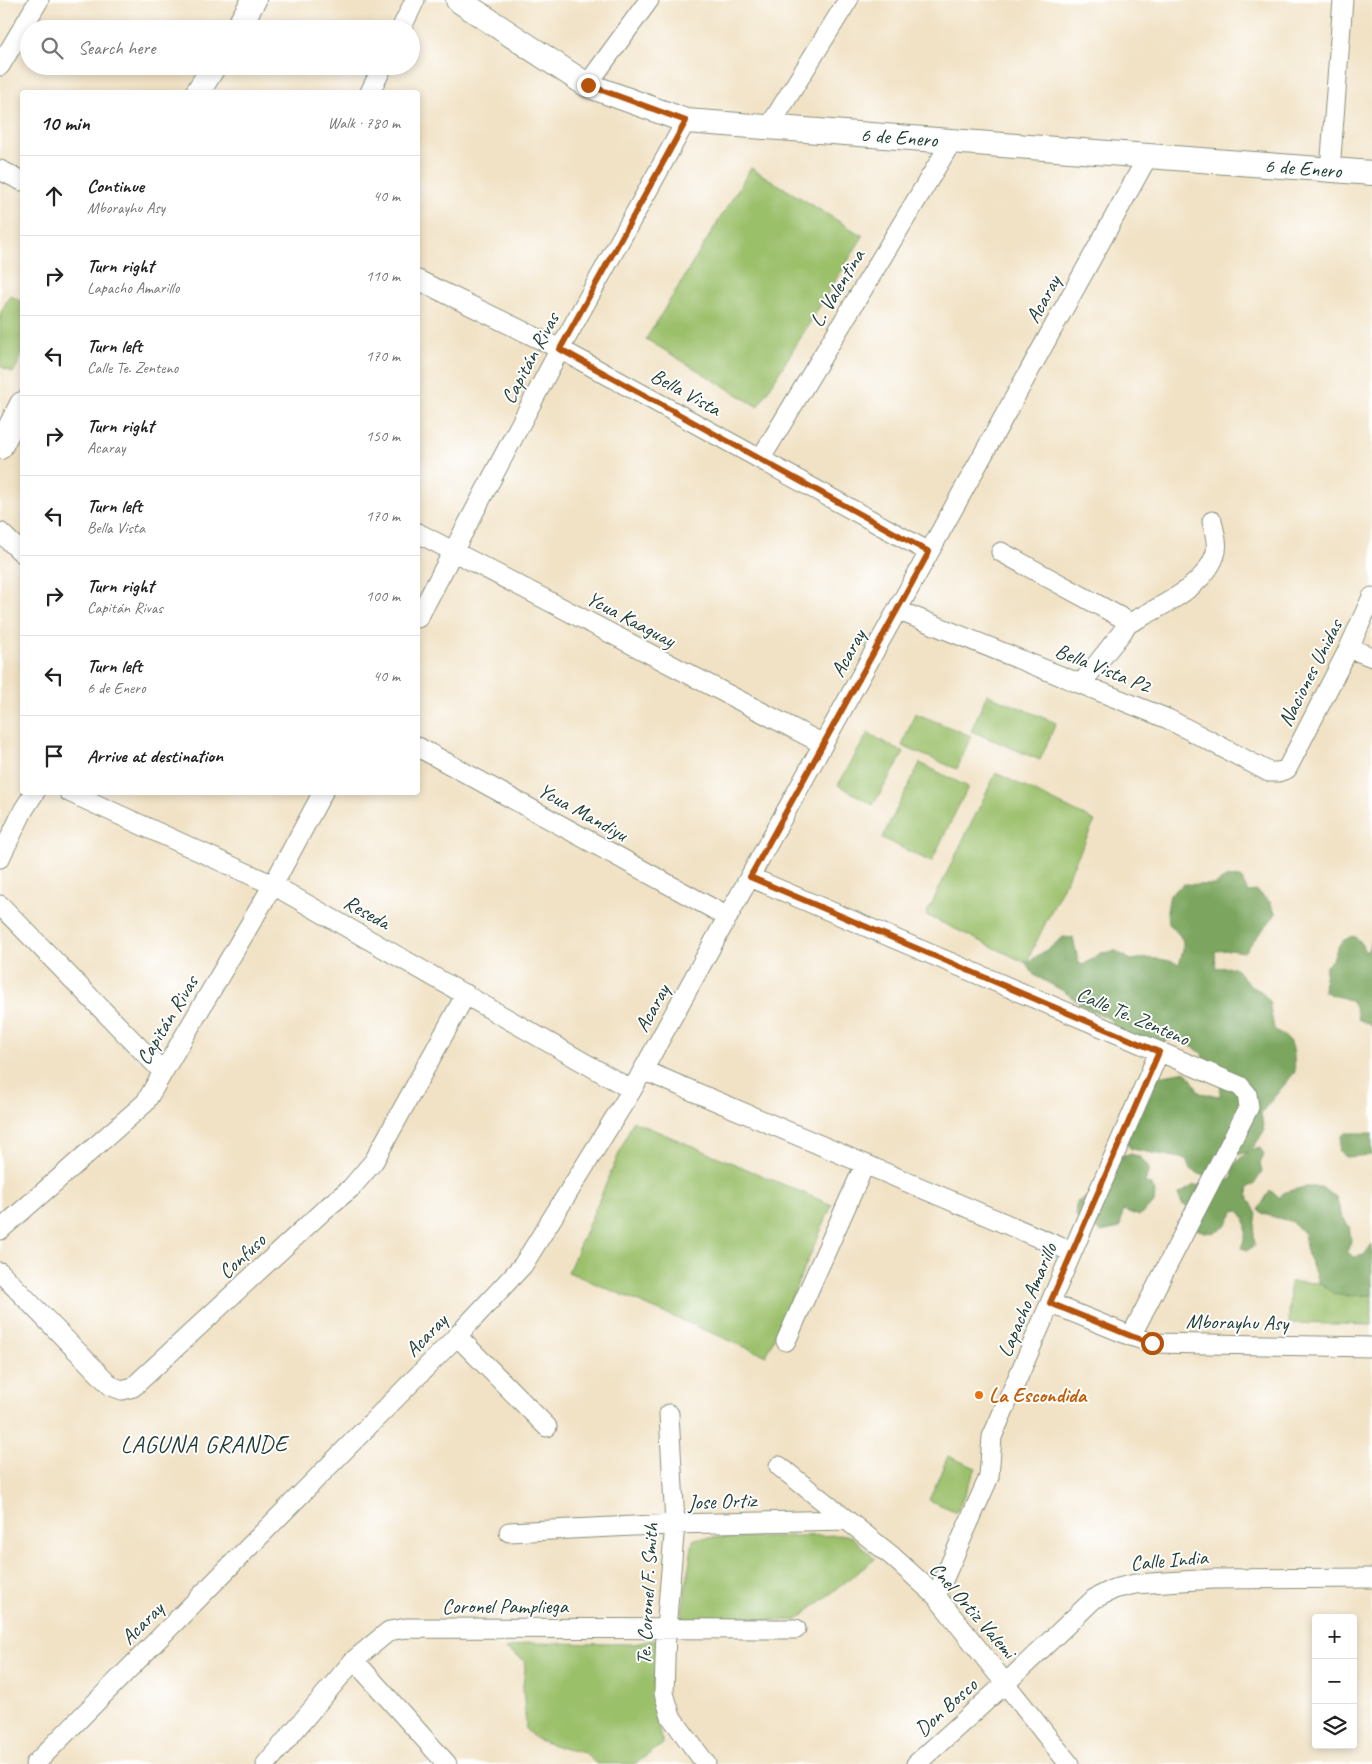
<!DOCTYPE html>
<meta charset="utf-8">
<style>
body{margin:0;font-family:Caveat,sans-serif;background:#f6f6f6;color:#222}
.controls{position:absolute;right:15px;bottom:15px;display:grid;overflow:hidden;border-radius:5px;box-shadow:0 2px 8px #0003}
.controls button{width:45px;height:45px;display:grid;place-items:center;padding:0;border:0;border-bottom:1px solid #e0e0e0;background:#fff;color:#222;font:25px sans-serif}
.stop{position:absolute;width:15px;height:15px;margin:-11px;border:4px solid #b45309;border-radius:50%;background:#fff}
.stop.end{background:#b45309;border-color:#fff;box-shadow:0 1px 5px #0008}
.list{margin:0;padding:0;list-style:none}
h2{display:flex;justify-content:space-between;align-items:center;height:65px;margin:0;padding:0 20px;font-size:21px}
h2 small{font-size:16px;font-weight:400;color:#767676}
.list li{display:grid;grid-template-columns:32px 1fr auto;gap:15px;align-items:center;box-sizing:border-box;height:80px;padding:0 20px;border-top:1px solid #e0e0e0}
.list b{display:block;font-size:19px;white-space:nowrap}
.list p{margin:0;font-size:16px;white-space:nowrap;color:#767676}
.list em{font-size:16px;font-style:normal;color:#767676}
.icon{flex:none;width:28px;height:28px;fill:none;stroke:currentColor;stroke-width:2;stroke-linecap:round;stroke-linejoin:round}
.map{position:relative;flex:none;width:1372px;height:1764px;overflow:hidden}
.search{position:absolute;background:#fff;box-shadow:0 2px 8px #0003;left:20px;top:20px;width:400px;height:55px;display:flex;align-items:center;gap:12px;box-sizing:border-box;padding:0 18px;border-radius:28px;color:#767676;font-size:19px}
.panel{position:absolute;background:#fff;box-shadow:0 2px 8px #0003;left:20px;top:90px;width:400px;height:705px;border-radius:5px}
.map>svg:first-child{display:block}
.green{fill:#9bc06a;stroke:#5d7e4f}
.forest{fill:#7ca65e;stroke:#4e7249}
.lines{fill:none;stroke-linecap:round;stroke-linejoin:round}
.minor-casing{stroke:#88907c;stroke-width:21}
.major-casing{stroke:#88907c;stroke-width:26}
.minor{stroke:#fff;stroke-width:19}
.major{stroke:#fff;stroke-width:24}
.route{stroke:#b45309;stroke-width:6}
.food-dot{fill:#e8710a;stroke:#fff;stroke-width:2}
.labels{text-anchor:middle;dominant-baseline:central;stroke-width:4;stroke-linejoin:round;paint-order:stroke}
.street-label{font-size:21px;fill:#1f3d34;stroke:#fff}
.food-label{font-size:21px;font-weight:bold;fill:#c56008;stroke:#fff;text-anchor:start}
.quarter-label{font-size:24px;letter-spacing:1px;fill:#1f3d34;stroke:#fff}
</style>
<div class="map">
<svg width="1372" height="1764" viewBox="0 0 1372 1764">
<rect width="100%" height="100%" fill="#fff"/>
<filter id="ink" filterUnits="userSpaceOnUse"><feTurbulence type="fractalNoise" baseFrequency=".02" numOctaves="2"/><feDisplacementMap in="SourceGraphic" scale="10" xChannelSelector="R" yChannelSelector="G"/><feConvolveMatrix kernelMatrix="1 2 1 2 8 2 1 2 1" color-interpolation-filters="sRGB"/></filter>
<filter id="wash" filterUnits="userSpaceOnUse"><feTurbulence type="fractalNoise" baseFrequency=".0096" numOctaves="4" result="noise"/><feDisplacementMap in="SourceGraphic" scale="20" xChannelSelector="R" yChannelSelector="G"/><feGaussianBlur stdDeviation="1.12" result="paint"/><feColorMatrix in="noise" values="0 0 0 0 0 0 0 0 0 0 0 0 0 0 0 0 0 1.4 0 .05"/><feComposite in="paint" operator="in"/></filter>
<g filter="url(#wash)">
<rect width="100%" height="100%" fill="#f1e2c5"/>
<path class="green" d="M751,168L863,236L758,407L646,339Z
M10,295L22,302V356L13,373L0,366V314Z
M987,694L1056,723L1040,760L971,731Z
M915,713L971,736L957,769L902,746Z
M868,733L904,753L873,805L838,785Z
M920,763L968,787L931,862L882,838Z
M996,773L1095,821L1026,963L926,915Z
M633,1121L832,1205L766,1356L568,1272Z
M1290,1282L1372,1284V1325L1289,1323Z
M948,1456L976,1468L957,1512L929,1500Z
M846,1535L852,1537L875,1559L797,1620L684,1622L681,1619L693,1540L698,1538Z
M655,1640C666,1660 653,1667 653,1685C653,1704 657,1726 663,1744L635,1764H596L585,1753L565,1749L536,1739L526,1730L523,1685L525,1670L524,1660L505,1649L527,1643L633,1644Z"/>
<path class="forest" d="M1227,877L1241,878L1248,892L1256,891L1270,902L1276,914L1244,952L1230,950L1215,951L1216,968L1234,967L1252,987L1261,991L1269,1001L1274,1029C1296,1043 1293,1046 1295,1072L1261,1113L1264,1131L1251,1151L1260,1148L1264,1154L1260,1164L1262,1172L1255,1183L1248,1188L1249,1199L1257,1214L1254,1234L1255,1245L1248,1250L1241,1248C1247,1234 1249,1222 1239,1210L1234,1211C1223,1233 1215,1238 1192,1227L1190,1208L1182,1204L1178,1195L1194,1185C1204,1187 1213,1184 1223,1187L1225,1180L1233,1177C1231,1164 1239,1159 1248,1152L1227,1157L1215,1174L1203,1176L1189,1168L1186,1159L1131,1149L1122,1137L1137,1103L1151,1094L1157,1076L1186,1071L1200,1093L1220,1096L1221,1079L1205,1072L1202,1053L1179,1039L1165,1041L1116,1033L1110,1019L1083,1006L1065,992L1034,975L1026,963L1051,947L1063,937L1073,938L1078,960L1083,965L1101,953L1116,951L1131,960C1149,957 1162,958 1179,964C1186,944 1185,938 1168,924L1167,911L1170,894L1184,884L1215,885Z
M1354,936L1360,941L1365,952L1369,949L1371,938L1372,939V1026L1358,1019C1355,992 1341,1002 1324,991L1326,966C1341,953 1331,943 1354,936Z
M1346,1133H1372V1155L1346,1157L1339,1151L1341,1136Z
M1131,1154C1140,1156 1144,1160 1149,1168L1145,1183L1151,1185L1155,1191L1154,1203L1139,1216L1123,1210L1120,1228L1101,1232C1089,1221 1070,1227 1077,1202L1085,1198H1092L1118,1156Z
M1304,1187H1321L1336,1197L1342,1217L1349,1226L1351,1241L1347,1252L1354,1257L1364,1255L1372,1244V1295L1346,1296L1334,1294L1319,1283L1307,1253L1304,1234L1293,1222L1263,1214L1259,1209L1270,1190L1280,1199L1283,1193Z"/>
</g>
<g filter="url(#ink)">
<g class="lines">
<g class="minor-casing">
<path id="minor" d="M401,29L415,0
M0,66L39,0
M587,85L649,0
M370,92L383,66
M769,127L848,0
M0,170L22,181
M1330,170L1343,0
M418,280L560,349L929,552
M761,458L952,141
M0,532L22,553
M418,533L823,744
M1001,552L1124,619L1126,625L1123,631L1081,684
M897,610L1168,719L1269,772H1278L1287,769L1349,648L1372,597
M418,618L560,349L686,121
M1126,625C1155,609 1204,588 1215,555C1219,545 1214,531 1212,521
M1349,648L1372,657
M418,747L728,917
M69,792L273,885L632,1090
M0,858L24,809L35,792
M750,877L1240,1086L1247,1094L1249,1107L1131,1336
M0,905L163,1072
M643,1070L1072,1252
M0,1230L145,1103L273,885L323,792
M0,1272L111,1386L122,1390L133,1387L324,1210L351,1188L374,1161L466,994
M1050,1303L1131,1336L1152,1343L1372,1347
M457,1336L547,1427
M786,1341L865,1164
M669,1414L675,1524L666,1629L664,1693L671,1717L706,1764
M779,1466L892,1556L936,1596L1069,1764
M509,1532L675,1524L847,1520
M936,1596L989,1477L992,1437L1159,1052
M354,1660L447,1764
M35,1764L457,1336L523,1265L632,1090L1148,156
M266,1764L354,1660L389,1631L406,1628L796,1629
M916,1764L1006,1683L1094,1599L1114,1589L1135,1584L1213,1579L1372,1578"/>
</g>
<g class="major-casing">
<path id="major" d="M458,0L587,85L686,121L1372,173
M237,29L254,0
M198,92L214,66
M0,447L22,404"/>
</g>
<use href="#minor" class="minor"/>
<use href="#major" class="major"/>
</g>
</g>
<g class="lines" filter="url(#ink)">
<path class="route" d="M588,85L686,121L560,349L929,552L750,877L1159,1052L1050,1303L1131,1336L1152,1343"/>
</g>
<circle class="food-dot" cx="979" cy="1395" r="5"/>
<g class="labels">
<g class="street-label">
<text transform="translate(899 137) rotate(4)">6 de Enero</text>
<text transform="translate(1303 168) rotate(4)">6 de Enero</text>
<text transform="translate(837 288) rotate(-59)">L. Valentina</text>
<text transform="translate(1043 299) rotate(-61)">Acaray</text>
<text transform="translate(530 358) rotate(-62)">Capitán Rivas</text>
<text transform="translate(686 392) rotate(29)">Bella Vista</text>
<text transform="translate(631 619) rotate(28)">Ycua Kaaguay</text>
<text transform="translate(848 653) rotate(-61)">Acaray</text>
<text transform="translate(1103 668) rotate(22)">Bella Vista P2</text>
<text transform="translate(1310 673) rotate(-63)">Naciones Unidas</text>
<text transform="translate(583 812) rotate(29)">Ycua Mandiyu</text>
<text transform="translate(367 912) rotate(29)">Reseda</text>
<text transform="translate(652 1008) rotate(-61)">Acaray</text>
<text transform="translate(1133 1016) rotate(23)">Calle Te. Zenteno</text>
<text transform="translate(167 1020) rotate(-59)">Capitán Rivas</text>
<text transform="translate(242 1256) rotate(-43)">Confuso</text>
<text transform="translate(1027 1300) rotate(-67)">Lapacho Amarillo</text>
<text transform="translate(1237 1322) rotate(1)">Mborayhu Asy</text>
<text transform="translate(426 1335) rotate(-46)">Acaray</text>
<text transform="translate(722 1501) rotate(-2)">Jose Ortiz</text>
<text transform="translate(1169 1560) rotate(-5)">Calle India</text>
<text transform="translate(647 1594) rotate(-87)">Te. Coronel F. Smith</text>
<text x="505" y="1606">Coronel Pampliega</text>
<text transform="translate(973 1610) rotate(49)">Cnel Ortiz Valemi</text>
<text transform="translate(142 1623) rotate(-45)">Acaray</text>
<text transform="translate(946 1707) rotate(-42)">Don Bosco</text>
</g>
<g class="food-label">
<text x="989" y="1395">La Escondida</text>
</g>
<g class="quarter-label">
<text x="204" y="1444">LAGUNA GRANDE</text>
</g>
</g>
</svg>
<div class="controls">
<button>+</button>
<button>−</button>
<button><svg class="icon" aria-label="layers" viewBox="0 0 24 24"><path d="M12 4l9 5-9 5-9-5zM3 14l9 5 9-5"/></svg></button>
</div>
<div class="stop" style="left:1152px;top:1343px"></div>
<div class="stop end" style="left:588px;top:85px"></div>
<div class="search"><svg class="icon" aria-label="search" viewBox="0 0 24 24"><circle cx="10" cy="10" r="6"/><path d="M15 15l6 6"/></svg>Search here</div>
<section class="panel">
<h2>10 min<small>Walk · 780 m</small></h2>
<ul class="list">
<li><svg class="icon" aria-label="ahead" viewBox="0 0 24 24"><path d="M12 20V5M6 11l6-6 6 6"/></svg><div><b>Continue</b><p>Mborayhu Asy</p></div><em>40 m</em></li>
<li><svg class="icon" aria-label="right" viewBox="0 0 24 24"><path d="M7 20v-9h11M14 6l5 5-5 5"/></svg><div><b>Turn right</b><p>Lapacho Amarillo</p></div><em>110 m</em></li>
<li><svg class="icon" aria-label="left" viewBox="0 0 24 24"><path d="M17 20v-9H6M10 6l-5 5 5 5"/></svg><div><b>Turn left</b><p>Calle Te. Zenteno</p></div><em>170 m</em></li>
<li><svg class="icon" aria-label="right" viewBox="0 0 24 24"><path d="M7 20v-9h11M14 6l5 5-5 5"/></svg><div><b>Turn right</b><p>Acaray</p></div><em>150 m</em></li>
<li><svg class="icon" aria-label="left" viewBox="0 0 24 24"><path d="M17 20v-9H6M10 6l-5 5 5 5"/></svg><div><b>Turn left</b><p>Bella Vista</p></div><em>170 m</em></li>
<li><svg class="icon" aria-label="right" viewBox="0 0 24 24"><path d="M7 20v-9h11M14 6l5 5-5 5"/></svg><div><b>Turn right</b><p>Capitán Rivas</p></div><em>100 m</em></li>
<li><svg class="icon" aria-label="left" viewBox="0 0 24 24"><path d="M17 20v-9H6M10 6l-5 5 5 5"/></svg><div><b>Turn left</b><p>6 de Enero</p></div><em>40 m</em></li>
<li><svg class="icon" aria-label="arrive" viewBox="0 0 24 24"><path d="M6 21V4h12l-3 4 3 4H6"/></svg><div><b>Arrive at destination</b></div></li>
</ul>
</section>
</div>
